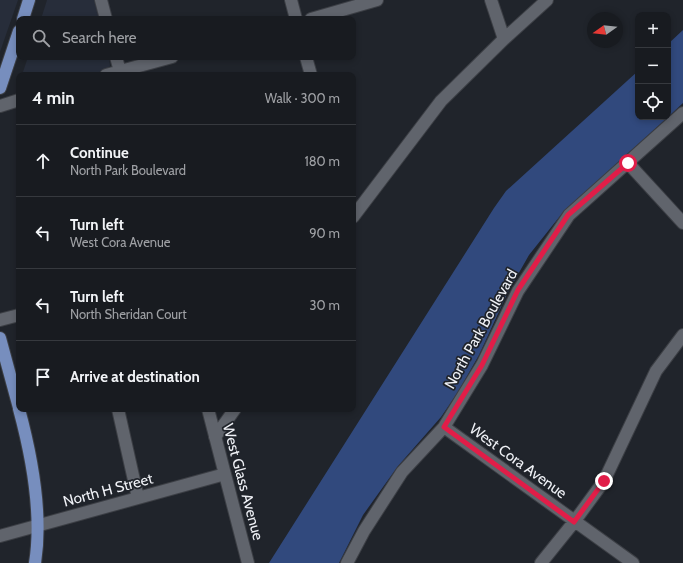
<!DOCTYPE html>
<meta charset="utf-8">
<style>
body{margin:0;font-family:Cabin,sans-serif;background:#25282d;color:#f1f3f6}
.controls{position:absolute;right:12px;top:12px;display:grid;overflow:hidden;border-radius:8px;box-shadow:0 2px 6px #0003}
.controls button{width:36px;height:36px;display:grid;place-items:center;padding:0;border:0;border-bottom:1px solid #36393e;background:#181b20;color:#f1f3f6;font:20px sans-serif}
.compass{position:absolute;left:587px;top:12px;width:36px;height:36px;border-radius:50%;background:#181b20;box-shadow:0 2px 6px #0003;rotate:255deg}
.stop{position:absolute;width:12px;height:12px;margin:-9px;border:3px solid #e11d48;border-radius:50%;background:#fff}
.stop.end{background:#e11d48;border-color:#fff;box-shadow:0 1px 4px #0008}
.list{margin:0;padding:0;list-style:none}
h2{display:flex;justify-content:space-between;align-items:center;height:52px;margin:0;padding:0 16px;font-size:17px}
h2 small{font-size:13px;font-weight:400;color:#9fa1a5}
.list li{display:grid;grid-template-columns:26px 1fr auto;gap:12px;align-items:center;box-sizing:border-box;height:72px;padding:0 16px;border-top:1px solid #36393e}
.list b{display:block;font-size:15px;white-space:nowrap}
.list p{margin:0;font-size:13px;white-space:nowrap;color:#9fa1a5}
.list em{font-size:13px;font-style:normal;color:#9fa1a5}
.icon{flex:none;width:22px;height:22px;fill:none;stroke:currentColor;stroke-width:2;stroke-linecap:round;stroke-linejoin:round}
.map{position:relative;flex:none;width:683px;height:563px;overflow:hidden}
.search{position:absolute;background:#181b20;box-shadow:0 2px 6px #0003;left:16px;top:16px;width:340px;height:44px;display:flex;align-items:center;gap:10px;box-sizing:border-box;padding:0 14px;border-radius:8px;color:#9fa1a5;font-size:15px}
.panel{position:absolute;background:#181b20;box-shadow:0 2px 6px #0003;left:16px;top:72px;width:340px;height:340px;border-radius:8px}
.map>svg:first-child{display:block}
.built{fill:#272d3a}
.green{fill:#31497d}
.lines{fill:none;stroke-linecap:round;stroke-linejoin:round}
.minor-casing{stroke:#3c3f45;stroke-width:14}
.major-casing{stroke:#3c3f45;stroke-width:14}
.minor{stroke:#60646c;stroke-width:12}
.major{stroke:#778ebe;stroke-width:12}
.route{stroke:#e11d48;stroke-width:5}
.labels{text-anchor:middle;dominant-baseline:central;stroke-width:3.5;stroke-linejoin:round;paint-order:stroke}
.street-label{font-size:15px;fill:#eff1f6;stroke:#20242b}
</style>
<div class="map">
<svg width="683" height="563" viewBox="0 0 683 563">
<rect width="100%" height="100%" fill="#20242b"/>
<path class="built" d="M0,0H18L0,52Z
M47,0H94L99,19H41Z
M28,57H109L110,66L106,70L89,75H22Z"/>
<path class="green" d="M683,30V103L668,117V44Z
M638,71V117H668L564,211L529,255L508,292L479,355L458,392L441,417L398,466L363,515L339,563H269L494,208L506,191Z"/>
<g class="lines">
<g class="minor-casing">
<path id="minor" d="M101,0L106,19
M291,0L296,19
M491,0L504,39
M311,19L377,0
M116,57L121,75
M306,57L311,75
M106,75L172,57
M0,106L19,100
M628,163L683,223
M353,217L441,101L504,39L547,0
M0,320L19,315
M118,409L138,498
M208,409L248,563
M444,427L633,563
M215,437L235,409
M0,536L225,474
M347,563L364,531L402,472L444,427L482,365L518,291L569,215L683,113
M541,563L574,522L604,481L656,371L683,335"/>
</g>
<g class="major-casing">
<path id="major" d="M23,19L29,0
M0,88L19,31
M0,338L19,408
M19,409C32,457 43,513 35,563"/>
</g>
<use href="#minor" class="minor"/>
<use href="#major" class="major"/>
</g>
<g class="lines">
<path class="route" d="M604,481L574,522L444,427L482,365L518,290L568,215L628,163"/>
</g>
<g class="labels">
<g class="street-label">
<text transform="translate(481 329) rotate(-61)">North Park Boulevard</text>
<text transform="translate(518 461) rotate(36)">West Cora Avenue</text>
<text transform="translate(243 482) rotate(75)">West Glass Avenue</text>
<text transform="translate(108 490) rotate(-15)">North H Street</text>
</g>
</g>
</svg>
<div class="controls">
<button>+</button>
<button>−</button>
<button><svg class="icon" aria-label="locate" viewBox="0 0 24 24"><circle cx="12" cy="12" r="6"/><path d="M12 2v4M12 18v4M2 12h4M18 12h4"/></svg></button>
</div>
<svg class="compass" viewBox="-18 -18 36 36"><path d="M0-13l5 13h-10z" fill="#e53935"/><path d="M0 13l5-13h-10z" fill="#9fa1a5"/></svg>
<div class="stop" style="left:628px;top:163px"></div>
<div class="stop end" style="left:604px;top:481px"></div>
<div class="search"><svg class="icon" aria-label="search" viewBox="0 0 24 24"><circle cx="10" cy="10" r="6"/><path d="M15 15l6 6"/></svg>Search here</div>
<section class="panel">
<h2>4 min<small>Walk · 300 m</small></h2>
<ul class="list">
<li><svg class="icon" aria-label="ahead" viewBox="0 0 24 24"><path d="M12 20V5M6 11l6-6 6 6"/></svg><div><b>Continue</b><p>North Park Boulevard</p></div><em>180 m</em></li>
<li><svg class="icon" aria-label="left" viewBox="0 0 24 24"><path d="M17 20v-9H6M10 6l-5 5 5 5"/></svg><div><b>Turn left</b><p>West Cora Avenue</p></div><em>90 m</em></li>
<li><svg class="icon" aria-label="left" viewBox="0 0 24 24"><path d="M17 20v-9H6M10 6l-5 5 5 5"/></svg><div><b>Turn left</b><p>North Sheridan Court</p></div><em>30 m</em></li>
<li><svg class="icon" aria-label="arrive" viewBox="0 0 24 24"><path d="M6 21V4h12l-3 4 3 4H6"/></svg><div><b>Arrive at destination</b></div></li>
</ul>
</section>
</div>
